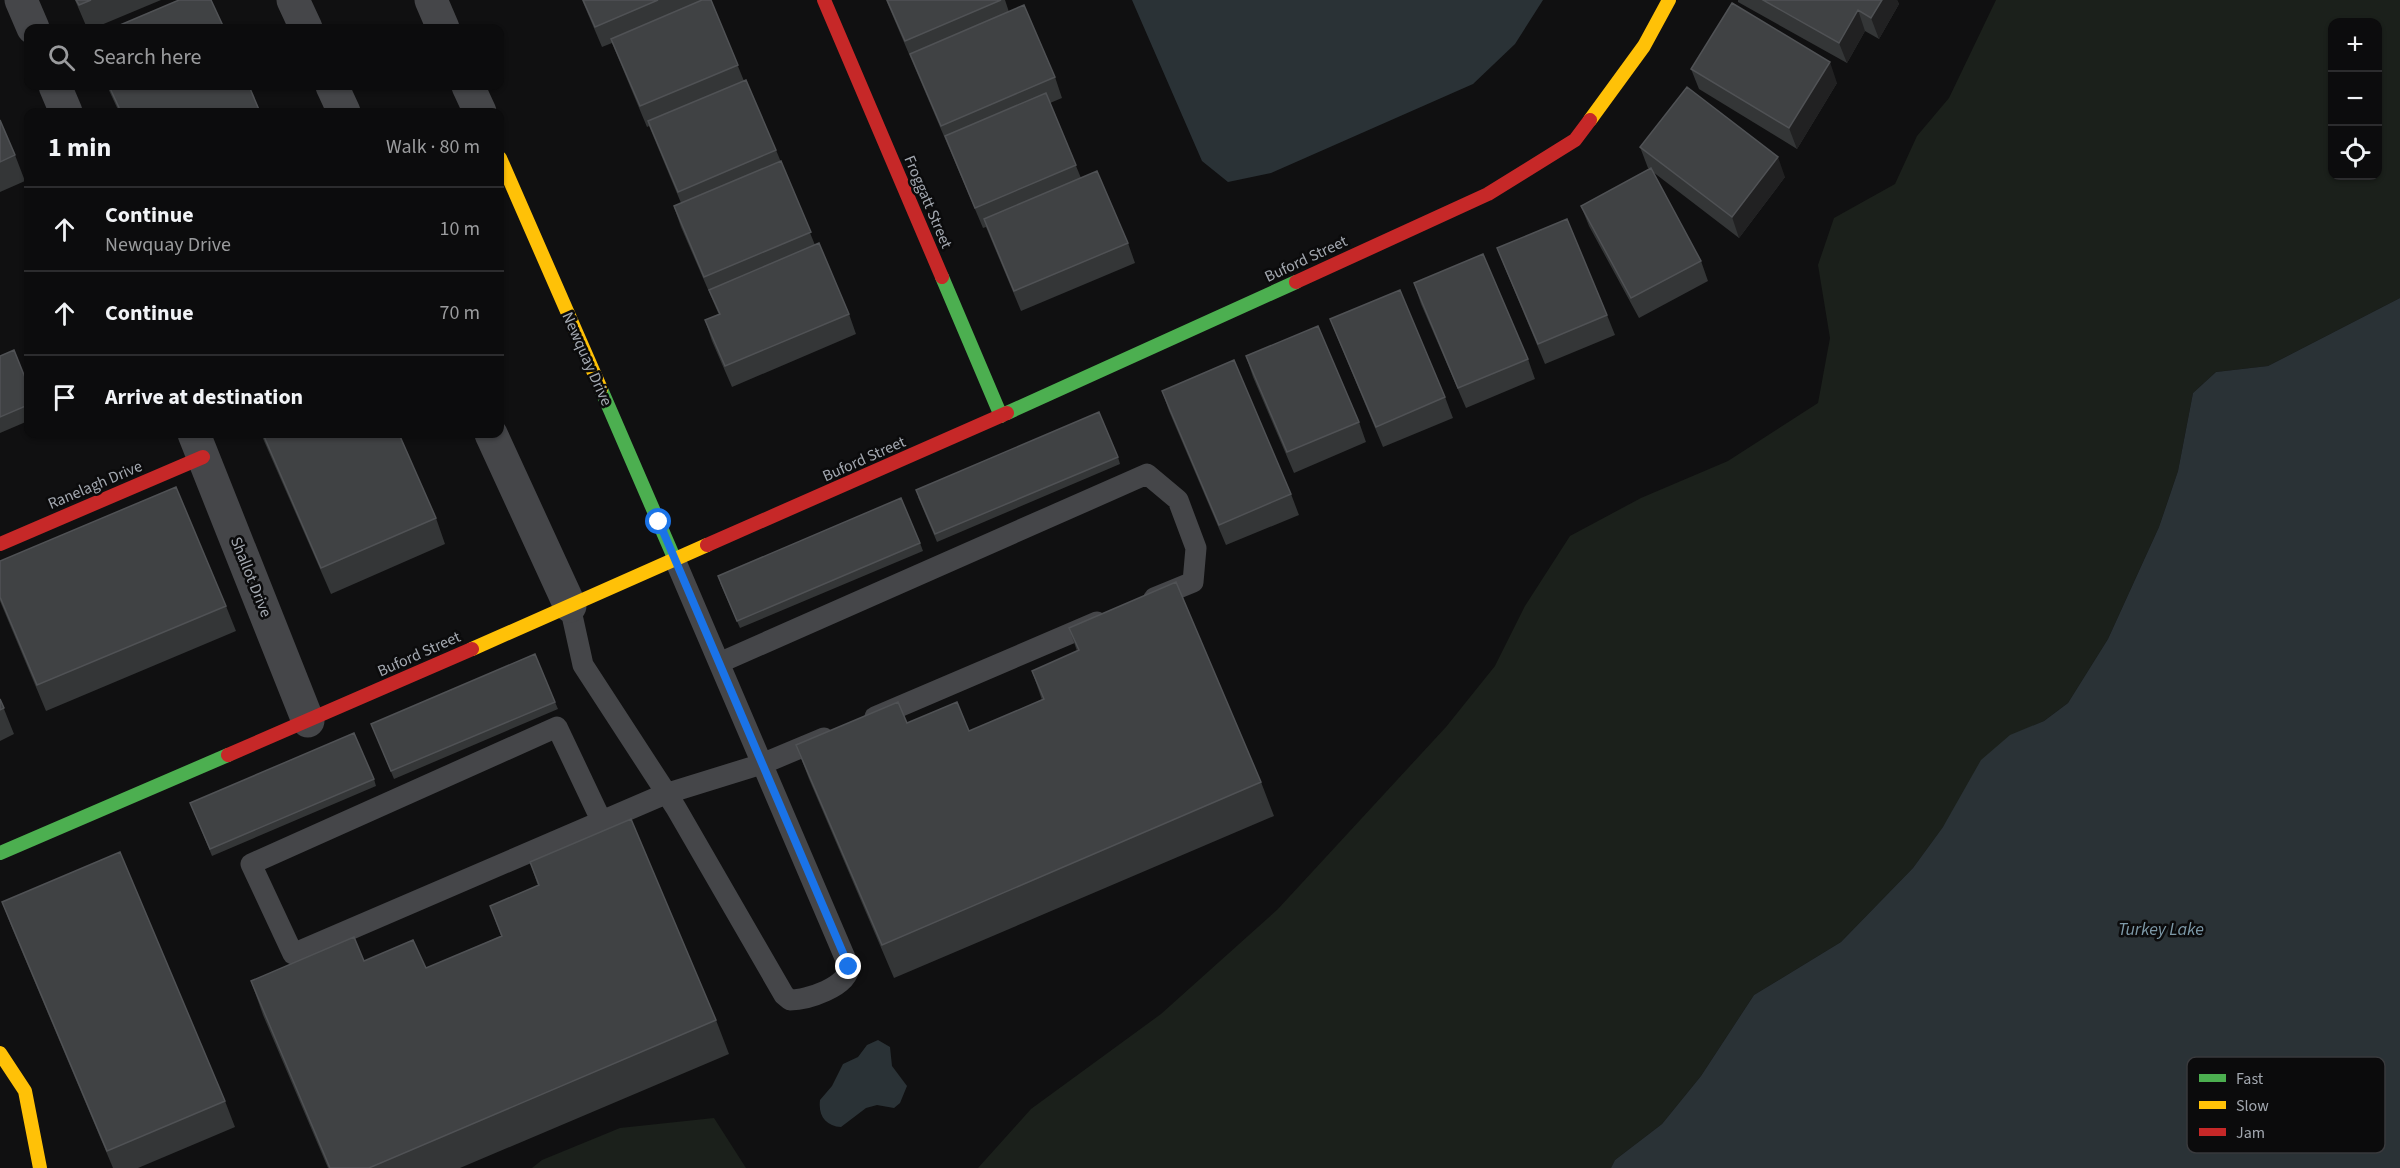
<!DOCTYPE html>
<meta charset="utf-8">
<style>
body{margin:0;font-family:"Source Sans 3",sans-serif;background:#151516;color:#f1f3f6}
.controls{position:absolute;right:18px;top:18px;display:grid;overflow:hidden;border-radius:12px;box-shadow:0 2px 4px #0004}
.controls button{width:54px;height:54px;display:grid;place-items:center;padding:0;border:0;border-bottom:2px solid #2c2c2e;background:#0c0c0d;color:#f1f3f6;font:30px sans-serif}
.stop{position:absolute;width:18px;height:18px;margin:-14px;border:4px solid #1a73e8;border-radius:50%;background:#fff}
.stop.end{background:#1a73e8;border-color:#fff;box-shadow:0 2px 6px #0008}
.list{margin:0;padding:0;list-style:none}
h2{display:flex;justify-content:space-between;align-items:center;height:78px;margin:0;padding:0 24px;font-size:26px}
h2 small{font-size:20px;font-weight:400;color:#9a9b9d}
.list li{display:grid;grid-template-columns:39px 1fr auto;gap:18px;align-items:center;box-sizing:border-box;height:84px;padding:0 24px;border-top:2px solid #2c2c2e}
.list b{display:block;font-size:22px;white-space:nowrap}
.list p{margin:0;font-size:20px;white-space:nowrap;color:#9a9b9d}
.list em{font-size:20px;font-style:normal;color:#9a9b9d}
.icon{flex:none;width:33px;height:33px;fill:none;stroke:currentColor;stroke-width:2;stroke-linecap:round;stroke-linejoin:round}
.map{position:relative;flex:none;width:2400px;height:1168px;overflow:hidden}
.search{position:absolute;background:#0c0c0d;box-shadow:0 2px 4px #0004;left:24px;top:24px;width:480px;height:66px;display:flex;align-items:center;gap:15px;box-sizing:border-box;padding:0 21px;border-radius:12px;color:#9a9b9d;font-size:22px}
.panel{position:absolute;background:#0c0c0d;box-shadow:0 2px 4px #0004;left:24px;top:108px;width:480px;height:330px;border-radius:12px}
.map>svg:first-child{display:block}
.green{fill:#1b201b;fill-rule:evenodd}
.water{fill:#2a3236}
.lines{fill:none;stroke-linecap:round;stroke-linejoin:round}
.lane{stroke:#454649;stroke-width:21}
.street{stroke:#454649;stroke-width:33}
.fast{stroke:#4caf50;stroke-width:14}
.slow{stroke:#ffc107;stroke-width:14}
.jam{stroke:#c62828;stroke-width:14}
.wall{fill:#343637}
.shaded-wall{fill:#212122}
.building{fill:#404244;stroke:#505255;stroke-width:1.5}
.route{stroke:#1a73e8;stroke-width:8}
.labels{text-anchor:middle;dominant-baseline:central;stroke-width:5;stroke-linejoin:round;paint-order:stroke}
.street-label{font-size:16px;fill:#a3a8b0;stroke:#0b0b0c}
.water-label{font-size:18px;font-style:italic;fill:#7d99a8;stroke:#0b0b0c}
.key{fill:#0b0b0c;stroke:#393a3d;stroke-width:1.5}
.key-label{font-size:16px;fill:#a3a8b0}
</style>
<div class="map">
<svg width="2400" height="1168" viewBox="0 0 2400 1168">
<rect width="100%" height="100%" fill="#101011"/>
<path class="green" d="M1996,0H2400V298L2268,366L2216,372L2193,393L2178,471L2159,527L2108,639L2068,703L2044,721L2010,736L1913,868L1841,942L1754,995L1701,1076L1662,1124L1615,1160L1611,1168H978L1031,1109L1161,1014L1278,909L1446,727L1495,666L1525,606L1570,536L1641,498L1728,461L1818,403L1830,338L1818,265L1834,218L1895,184L1917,136L1949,98ZM2332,22H2378V176H2332Z
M714,1118L746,1168H532L542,1160L620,1128Z"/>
<path class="water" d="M1132,0H1543L1515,44L1473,84L1271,173L1228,182L1202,161Z
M2400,298V1168H1611L1615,1160L1662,1124L1701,1076L1754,995L1841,942L1913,868L1943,827L1981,760L2010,735L2044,721L2068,703L2108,639L2159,527L2178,471L2193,393L2216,372L2268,366Z
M878,1040L890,1047L892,1066L907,1086L900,1103L894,1108L877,1105L866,1108L841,1127C826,1126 818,1116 820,1100L832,1086L843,1064L858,1057L867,1045Z"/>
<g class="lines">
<path class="lane" d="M570,606L583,665L676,808L784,995L790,1000C807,1000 848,987 849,967L675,560
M719,663L1147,474L1178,500L1196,548L1193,582L1154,598
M875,717L1097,622
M602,822L557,727L251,864L293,954L665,794L762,764L824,738"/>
<path class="street" d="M21,0L33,28
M293,0L306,28
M431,0L443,28
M55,86L66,112
M332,86L344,112
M468,86L480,112
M194,434L308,721
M491,434L570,606"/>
<path class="fast" d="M942,277L1001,416
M601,389L675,560
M1007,413L1296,282
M0,853L228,755"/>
<path class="slow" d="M1590,120L1644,46L1669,0
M500,158L601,389
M472,649L707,545
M0,1053L25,1091L40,1168"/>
<path class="jam" d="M824,0L942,277
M1296,282L1488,194L1575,140L1590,120
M0,544L203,457
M707,545L1007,413
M228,755L472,649"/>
</g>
<path class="wall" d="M75,0H161L94,28H87Z
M582,0H711L744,81L776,150L815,245L849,314L856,334L732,387L712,341L705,320L719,315L681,227L674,207L681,203L649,126L647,127L612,43L602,47Z
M886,0H1005L1009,12L1055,77L1062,98L1050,103L1081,178L1128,243L1135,263L1021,311L986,227L983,228Z
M1738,0H1897L1899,4L1879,39L1865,31L1847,63L1738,2Z
M1691,69L1837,83L1797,149L1699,89Z
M107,86H249L260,112H119Z
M0,120L15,155L25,181L0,192Z
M1640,147L1785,177L1739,238L1653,172L1701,261L1708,281L1639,318L1589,226L1581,206L1650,169L1648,168Z
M1497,248L1607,315L1615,335L1545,364L1505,268Z
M1414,283L1528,359L1535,379L1466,408L1421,304Z
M1330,319L1445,397L1453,418L1383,447L1338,339Z
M0,356L28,385V421L0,433Z
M1246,356L1359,422L1366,442L1294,473L1253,377Z
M1162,391L1291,494L1299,515L1226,545L1169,411Z
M261,434H399L436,518L445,544L331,594Z
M1118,457L1120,464L937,542L918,497Z
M920,543L923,551L740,628L720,583Z
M0,561L226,606L236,631L46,711L0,601Z
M1069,628L1261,782L1274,816L894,978L809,779L796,745L907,723L969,731L1042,700L1032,671L1077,651Z
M0,699L14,734L0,741Z
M555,702L558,709L394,779L374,731Z
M374,779L376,786L212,856L193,810Z
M530,862L716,1020L729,1054L460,1168H328L263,1015L251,981L426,968L501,936L490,906L538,886Z
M2,902L225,1101L235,1127L138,1168H113L12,928Z"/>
<path class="shaded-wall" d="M1882,0H1897L1899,4L1879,39L1871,18Z
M1858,10L1865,31L1847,63L1839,43Z
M1830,62L1837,83L1797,149L1789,128Z
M1778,157L1785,177L1739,238L1732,217Z"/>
<path class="building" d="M76,0H91L79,5Z
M179,0H211L224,28H113Z
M583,0H658L595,27Z
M702,0H711L738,65L640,106L611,39Z
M887,0H1001L905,41Z
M1763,0H1882L1871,18L1858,10L1839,43Z
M1732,3L1830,62L1789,128L1691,69Z
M1024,5L1055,77L941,126L910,54Z
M746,80L776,150L678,192L648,121Z
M109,86H249L260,112H121Z
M1687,87L1778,157L1732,217L1640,147Z
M1046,93L1076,165L975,208L945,136Z
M0,120L15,155L0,162Z
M781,161L811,232L704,277L674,206Z
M1651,168L1701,261L1631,298L1581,206Z
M1097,171L1128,243L1014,291L984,219Z
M1567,219L1607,315L1538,344L1497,248Z
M819,243L849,314L725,366L705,320L720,314L709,290Z
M1483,254L1528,359L1458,388L1414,283Z
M1400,290L1445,397L1376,427L1330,319Z
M1318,326L1359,422L1287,452L1246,356Z
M14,350L28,385V405L0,417V356Z
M1234,360L1291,494L1219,525L1162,391Z
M1099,412L1118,457L935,534L916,490Z
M263,434H399L436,518L321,568Z
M176,487L226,606L37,685L0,597V561Z
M901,498L920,543L737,621L718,576Z
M1176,582L1261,782L882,945L796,745L898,702L907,723L957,702L969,731L1044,699L1032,671L1079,650L1069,628Z
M535,654L555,702L391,771L371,724Z
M0,699L4,708L0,710Z
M354,733L374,779L210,849L190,803Z
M631,819L716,1020L369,1168H330L251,981L354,937L364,961L413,940L426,968L502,936L490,906L539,885L530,862Z
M120,852L225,1101L107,1151L2,902Z"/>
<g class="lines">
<path class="route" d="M659,522L849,967"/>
</g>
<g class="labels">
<g class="street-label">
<text transform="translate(928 202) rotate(67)">Froggatt Street</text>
<text transform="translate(1306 259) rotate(-25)">Buford Street</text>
<text transform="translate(587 359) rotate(66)">Newquay Drive</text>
<text transform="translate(864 459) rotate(-24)">Buford Street</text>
<text transform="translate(95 485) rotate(-23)">Ranelagh Drive</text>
<text transform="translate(251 577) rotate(68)">Shallot Drive</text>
<text transform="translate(419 654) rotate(-24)">Buford Street</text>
</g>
<g class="water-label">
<text x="2161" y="929">Turkey Lake</text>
</g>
</g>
<rect x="2187" y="1057" width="198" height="96" rx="9" class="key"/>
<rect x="2199" y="1074" width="27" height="8" fill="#4caf50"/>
<rect x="2199" y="1101" width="27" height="8" fill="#ffc107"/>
<rect x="2199" y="1128" width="27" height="8" fill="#c62828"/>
<g class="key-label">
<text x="2236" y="1084">Fast</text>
<text x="2236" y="1111">Slow</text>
<text x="2236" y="1138">Jam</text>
</g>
</svg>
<div class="controls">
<button>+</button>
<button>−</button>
<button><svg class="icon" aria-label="locate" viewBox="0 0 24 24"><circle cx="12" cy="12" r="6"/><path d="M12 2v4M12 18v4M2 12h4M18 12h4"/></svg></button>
</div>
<div class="stop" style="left:659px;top:522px"></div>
<div class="stop end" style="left:849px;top:967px"></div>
<div class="search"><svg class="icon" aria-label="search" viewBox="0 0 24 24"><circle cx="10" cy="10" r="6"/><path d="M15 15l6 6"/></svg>Search here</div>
<section class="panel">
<h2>1 min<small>Walk · 80 m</small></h2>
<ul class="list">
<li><svg class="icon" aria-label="ahead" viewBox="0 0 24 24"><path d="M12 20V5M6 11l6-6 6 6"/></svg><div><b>Continue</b><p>Newquay Drive</p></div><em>10 m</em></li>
<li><svg class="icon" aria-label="ahead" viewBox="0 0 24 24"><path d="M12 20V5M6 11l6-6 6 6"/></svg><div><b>Continue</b></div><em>70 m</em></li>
<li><svg class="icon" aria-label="arrive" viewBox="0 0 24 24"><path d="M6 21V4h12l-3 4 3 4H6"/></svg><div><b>Arrive at destination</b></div></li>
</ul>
</section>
</div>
